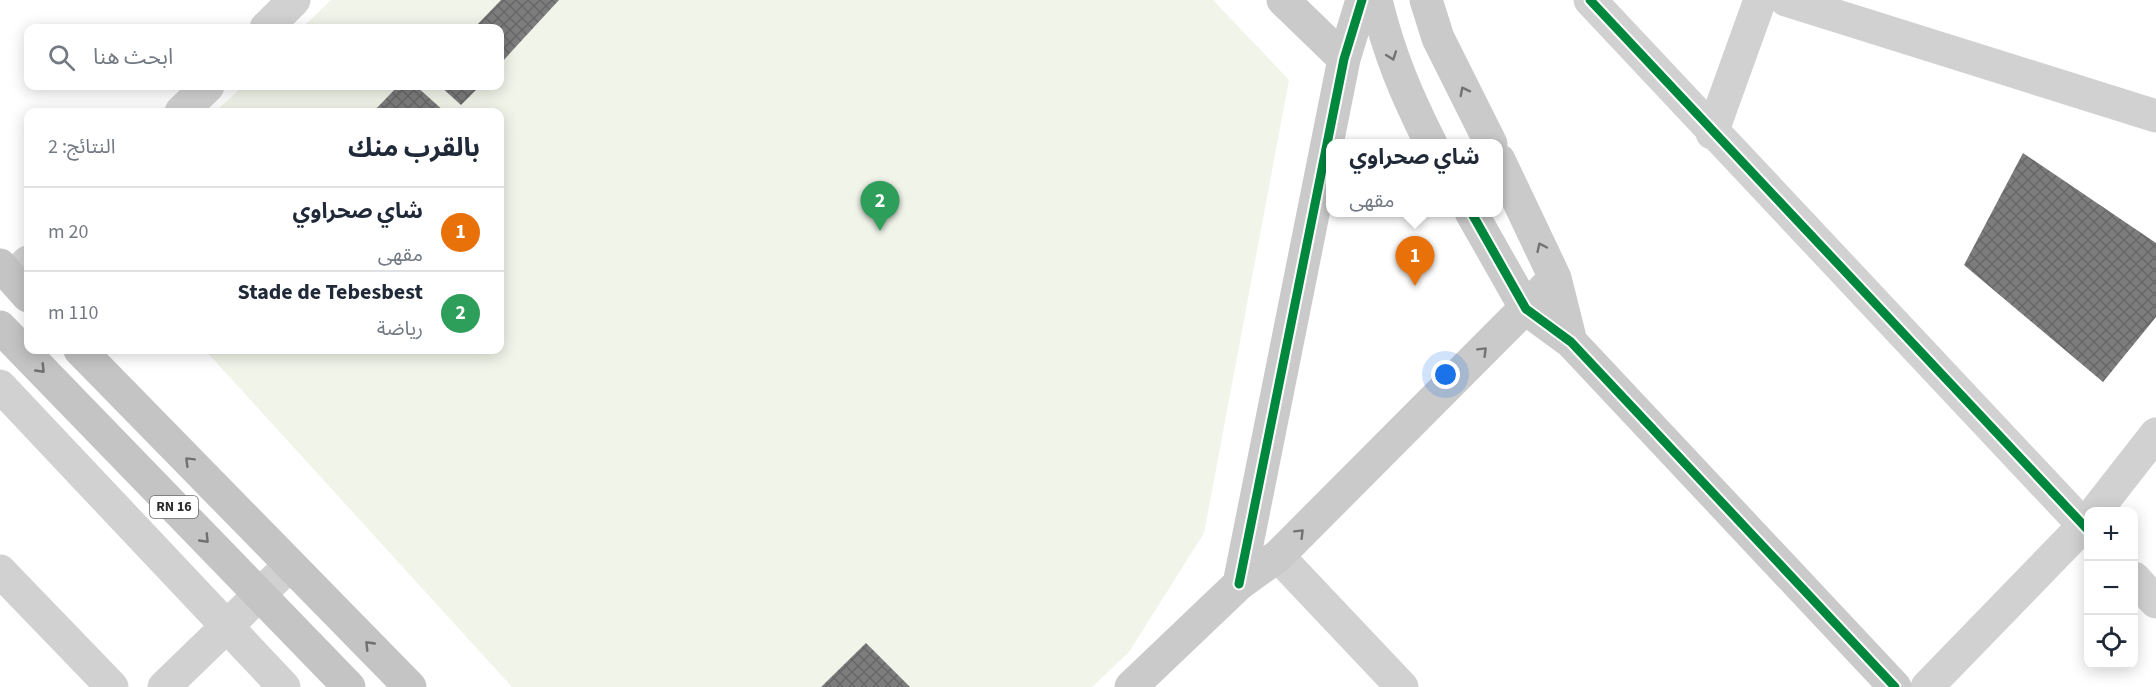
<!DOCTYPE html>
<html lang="ar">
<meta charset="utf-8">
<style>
body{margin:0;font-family:"Source Sans 3","Noto Sans Arabic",sans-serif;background:#f2f2f3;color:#1f2937;direction:rtl}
.controls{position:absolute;right:18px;bottom:18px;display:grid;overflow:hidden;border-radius:12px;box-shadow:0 3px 15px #0003}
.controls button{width:54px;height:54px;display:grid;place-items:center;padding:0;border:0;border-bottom:2px solid #e0e1e3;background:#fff;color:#1f2937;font:30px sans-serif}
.you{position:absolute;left:1446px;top:375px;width:21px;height:21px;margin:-15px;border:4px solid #fff;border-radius:50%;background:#1a73e8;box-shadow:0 0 0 9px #1a73e833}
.badge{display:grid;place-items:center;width:39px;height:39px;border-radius:50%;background:#767676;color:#fff;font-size:20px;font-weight:700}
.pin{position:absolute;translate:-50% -50px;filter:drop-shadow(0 2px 3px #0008)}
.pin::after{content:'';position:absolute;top:32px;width:21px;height:18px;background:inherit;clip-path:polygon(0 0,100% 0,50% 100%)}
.popup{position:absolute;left:1326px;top:139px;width:177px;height:78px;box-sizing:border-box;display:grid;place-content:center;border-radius:12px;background:#fff;filter:drop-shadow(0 2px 4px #0005);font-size:20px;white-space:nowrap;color:#747a83}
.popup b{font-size:22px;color:#1f2937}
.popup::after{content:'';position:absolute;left:50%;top:100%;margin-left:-12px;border:12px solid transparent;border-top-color:#fff}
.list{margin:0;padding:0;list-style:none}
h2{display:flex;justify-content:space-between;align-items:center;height:78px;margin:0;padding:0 24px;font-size:26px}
h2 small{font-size:20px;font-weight:400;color:#747a83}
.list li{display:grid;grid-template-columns:39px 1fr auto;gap:18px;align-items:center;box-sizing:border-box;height:84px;padding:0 24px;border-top:2px solid #e0e1e3}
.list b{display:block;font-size:22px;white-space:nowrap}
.list p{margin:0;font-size:20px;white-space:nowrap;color:#747a83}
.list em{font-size:20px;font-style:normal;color:#747a83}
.icon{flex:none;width:33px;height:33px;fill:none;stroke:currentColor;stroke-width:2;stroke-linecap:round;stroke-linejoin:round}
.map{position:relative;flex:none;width:2156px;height:687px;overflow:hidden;direction:ltr}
.search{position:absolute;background:#fff;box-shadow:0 3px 15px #0003;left:24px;top:24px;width:480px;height:66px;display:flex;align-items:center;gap:15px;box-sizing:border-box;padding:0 21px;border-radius:12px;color:#747a83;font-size:22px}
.panel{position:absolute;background:#fff;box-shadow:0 3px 15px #0003;left:24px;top:108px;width:480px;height:246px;border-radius:12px;direction:rtl}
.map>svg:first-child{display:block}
.park{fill:#f1f4e9}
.building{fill:url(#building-cross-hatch)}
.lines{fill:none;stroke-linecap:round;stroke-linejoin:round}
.street{stroke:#d1d1d1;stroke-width:33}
.secondary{stroke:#cacaca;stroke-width:33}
.primary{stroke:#c4c4c4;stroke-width:33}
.cycleway-casing{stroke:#fff;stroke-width:13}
.cycleway{stroke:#00873e;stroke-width:9}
.oneway{stroke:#737373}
.oneway2{stroke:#707070}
.labels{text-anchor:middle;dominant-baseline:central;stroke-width:6;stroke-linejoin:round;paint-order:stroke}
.shield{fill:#fff;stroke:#6b6b6b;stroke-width:1.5}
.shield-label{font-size:14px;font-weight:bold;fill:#2c2c2c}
</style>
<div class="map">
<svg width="2156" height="687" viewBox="0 0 2156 687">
<defs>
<pattern id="building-cross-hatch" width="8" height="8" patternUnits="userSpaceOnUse" patternTransform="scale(1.5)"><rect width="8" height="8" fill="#7d7d7d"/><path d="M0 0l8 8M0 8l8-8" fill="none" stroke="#676767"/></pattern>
</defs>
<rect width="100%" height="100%" fill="#fff"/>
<path class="park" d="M331,0H1213L1289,80L1204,533L1129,652L1092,687H512L205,350H500V112H215L243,86H500V28H302Z"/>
<path class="building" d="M501,0H559L500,64V28H474Z
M398,86H416L445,112H373Z
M440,86H480L461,105Z
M2023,153L2156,243V317L2103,382L1964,265Z
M866,643L910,687H821Z"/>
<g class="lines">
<path class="street" d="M1590,0L2088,530
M1786,0L2156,116
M266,28L294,0
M181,112L208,86
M1712,133L1760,0
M12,278L28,262
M0,386L284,687
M2095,512L2156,434
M1278,556L1402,687
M0,571L112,687
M2134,578L2156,602
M164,687L290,565
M1927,687L2088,521"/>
<path class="secondary" d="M1283,0L1344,59
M1376,0C1389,54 1406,94 1431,144
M1426,0L1438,38L1491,144
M1499,160L1555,278L1571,342
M1471,212L1526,309L1571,342L1895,687
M1239,584L1344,59L1362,0
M1131,687L1239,584L1278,556L1555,278"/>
<path class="primary" d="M0,265L28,296
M0,327L349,687
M80,350L410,687"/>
<g class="cycleway-casing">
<path id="cycleway" d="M1590,0L2088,530
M1471,212L1526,309L1571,342L1895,687
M1239,584L1344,59L1362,0"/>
</g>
<use href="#cycleway" class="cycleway"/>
</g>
<defs><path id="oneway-chevron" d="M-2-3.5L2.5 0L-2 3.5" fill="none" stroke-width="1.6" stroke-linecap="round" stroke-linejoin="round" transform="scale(1.5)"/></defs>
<g class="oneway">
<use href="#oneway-chevron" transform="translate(1392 56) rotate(70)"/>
<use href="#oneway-chevron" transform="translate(1464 91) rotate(-117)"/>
<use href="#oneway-chevron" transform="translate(1541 247) rotate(-115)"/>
<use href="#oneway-chevron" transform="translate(1483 351) rotate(-45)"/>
<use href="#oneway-chevron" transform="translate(1300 533) rotate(-45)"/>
</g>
<g class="oneway2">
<use href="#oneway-chevron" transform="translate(41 369) rotate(46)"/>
<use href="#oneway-chevron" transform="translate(189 461) rotate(-135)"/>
<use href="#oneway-chevron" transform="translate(205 539) rotate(46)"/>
<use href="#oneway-chevron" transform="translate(369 645) rotate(-134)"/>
</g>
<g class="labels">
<rect class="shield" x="150" y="496" width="48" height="22" rx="4.5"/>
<g class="shield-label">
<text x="174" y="507">RN 16</text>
</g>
</g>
</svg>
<div class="controls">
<button>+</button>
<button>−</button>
<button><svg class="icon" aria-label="locate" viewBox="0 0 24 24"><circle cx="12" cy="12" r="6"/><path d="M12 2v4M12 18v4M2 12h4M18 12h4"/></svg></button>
</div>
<div class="you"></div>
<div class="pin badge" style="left:1415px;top:286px;background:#e8710a">1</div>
<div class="popup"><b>شاي صحراوي</b>مقهى</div>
<div class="pin badge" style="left:880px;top:231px;background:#2e9e5b">2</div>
<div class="search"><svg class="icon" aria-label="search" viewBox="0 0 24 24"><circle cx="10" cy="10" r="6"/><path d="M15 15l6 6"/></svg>ابحث هنا</div>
<section class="panel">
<h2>بالقرب منك<small>النتائج: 2</small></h2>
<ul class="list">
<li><span class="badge" style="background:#e8710a">1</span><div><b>شاي صحراوي</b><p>مقهى</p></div><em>20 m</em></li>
<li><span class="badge" style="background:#2e9e5b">2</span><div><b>Stade de Tebesbest</b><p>رياضة</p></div><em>110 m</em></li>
</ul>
</section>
</div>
